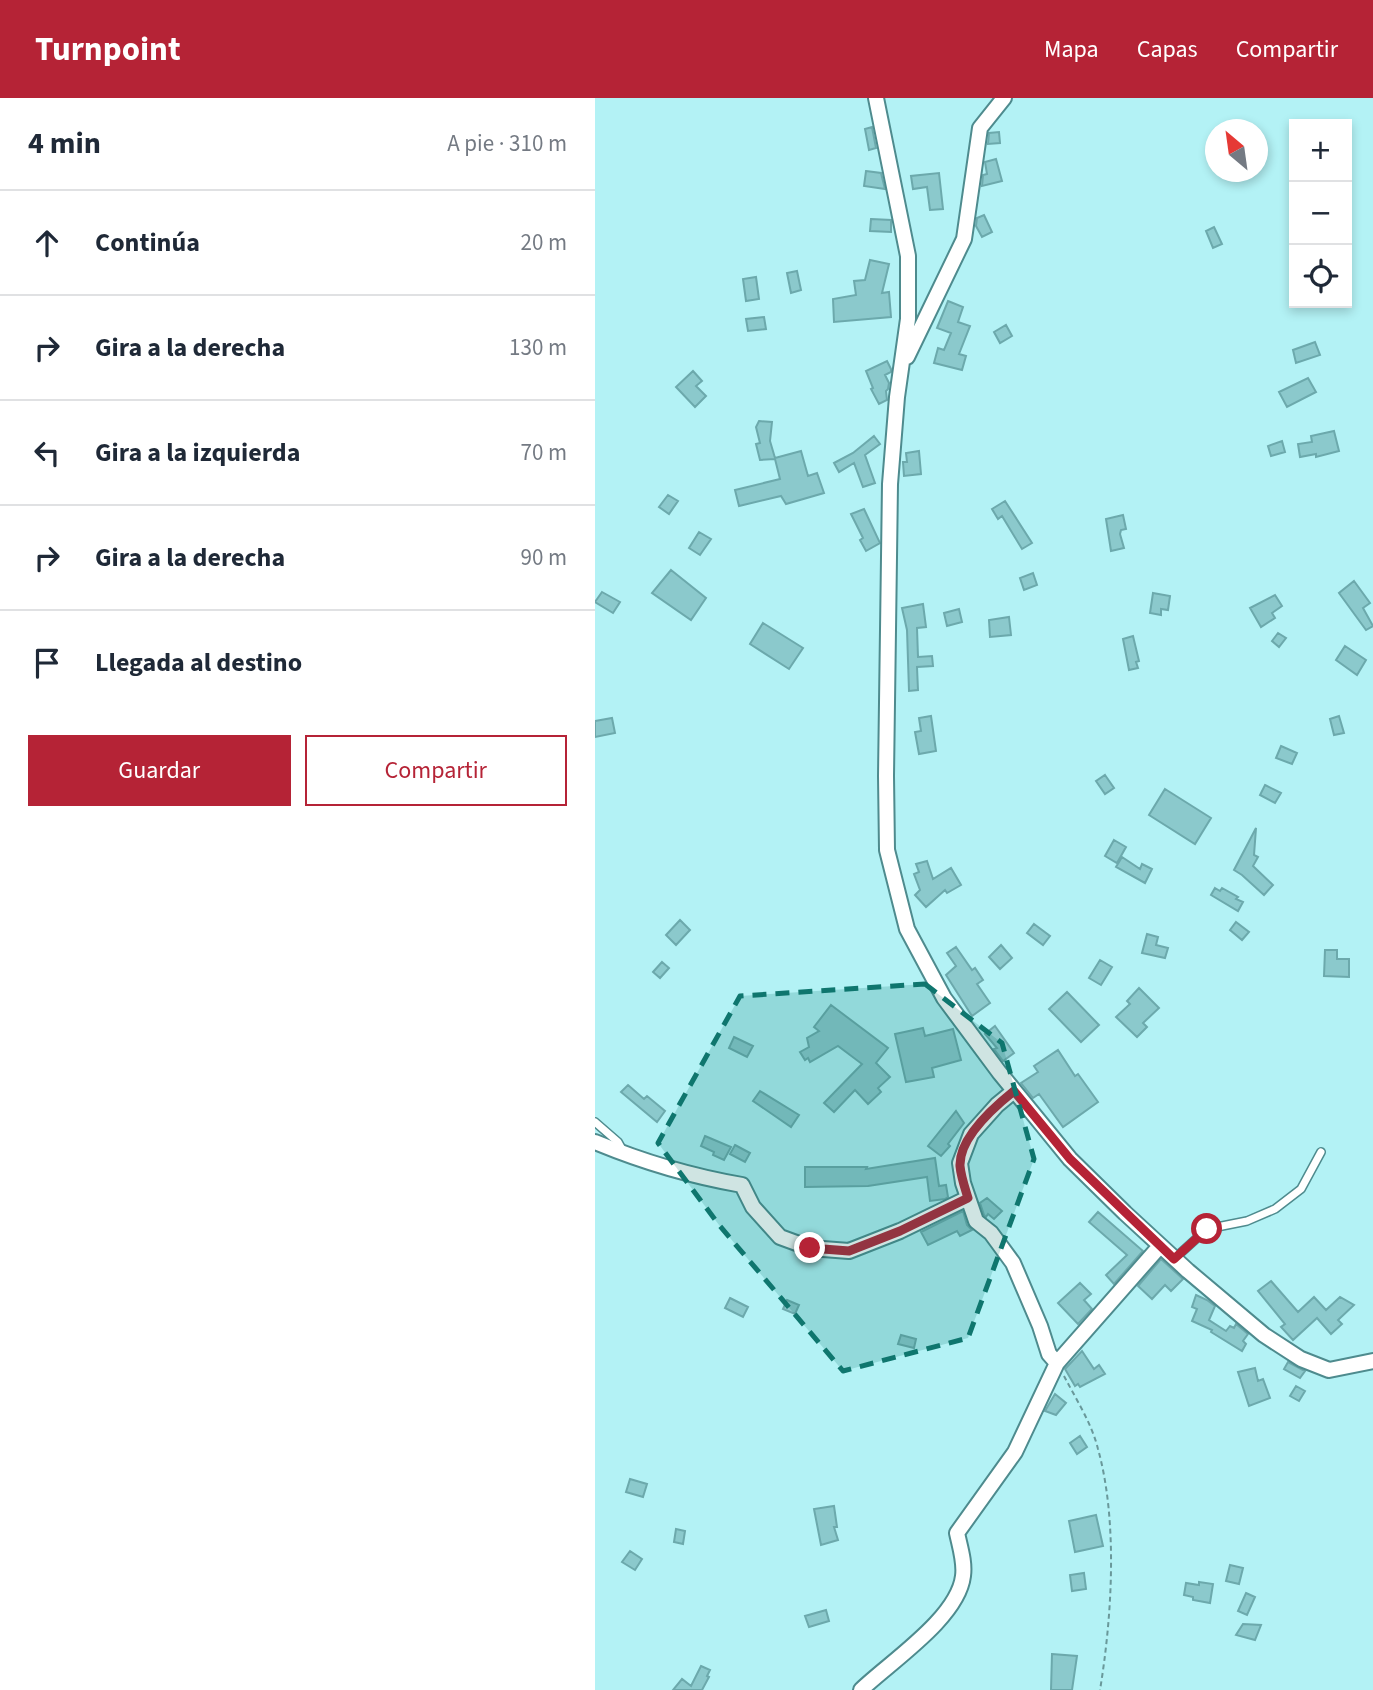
<!DOCTYPE html>
<html lang="es">
<meta charset="utf-8">
<style>
body{margin:0;font-family:"Source Sans 3",sans-serif;background:#f6f6f7;color:#1f2937}
.controls{position:absolute;right:21px;top:21px;display:grid;overflow:hidden;border-radius:0px;box-shadow:0 4px 10px #0003}
.controls button{width:63px;height:63px;display:grid;place-items:center;padding:0;border:0;border-bottom:2px solid #e0e1e3;background:#fff;color:#1f2937;font:35px sans-serif}
.compass{position:absolute;left:610px;top:21px;width:63px;height:63px;border-radius:50%;background:#fff;box-shadow:0 4px 10px #0003;rotate:331deg}
.stop{position:absolute;width:21px;height:21px;margin:-16px;border:5px solid #b52336;border-radius:50%;background:#fff}
.stop.end{background:#b52336;border-color:#fff;box-shadow:0 2px 7px #0008}
.list{margin:0;padding:0;list-style:none}
h2{display:flex;justify-content:space-between;align-items:center;height:91px;margin:0;padding:0 28px;font-size:30px}
h2 small{font-size:23px;font-weight:400;color:#747a83}
.list li{display:grid;grid-template-columns:46px 1fr auto;gap:21px;align-items:center;box-sizing:border-box;height:105px;padding:0 28px;border-top:2px solid #e0e1e3}
.list b{display:block;font-size:26px;white-space:nowrap}
.list em{font-size:23px;font-style:normal;color:#747a83}
.actions{display:flex;gap:14px;padding:21px 28px}
.actions a{flex:1;padding:16px 0;border:2px solid #b52336;border-radius:0px;text-align:center;font-size:24px;color:#b52336}
.actions .main{background:#b52336;color:#fff}
.icon{flex:none;width:38px;height:38px;fill:none;stroke:currentColor;stroke-width:2;stroke-linecap:round;stroke-linejoin:round}
.map{position:relative;flex:none;width:778px;height:1592px;overflow:hidden}
header{display:flex;align-items:center;gap:42px;box-sizing:border-box;height:98px;padding:0 35px;background:#b52336;color:#fff}
header strong{font-size:33px}
nav{display:flex;gap:38px;margin-inline-start:auto;font-size:24px}
main{display:flex}
aside{flex:1;background:#fff}
.map>svg:first-child{display:block}
.building{fill:#8bc9cc;stroke:#6ca9ac;stroke-width:2}
.lines{fill:none;stroke-linecap:round;stroke-linejoin:round}
.lane-casing{stroke:#4e8b8e;stroke-width:10}
.street-casing{stroke:#4e8b8e;stroke-width:18}
.path{stroke:#69989a;stroke-width:2;stroke-dasharray:5 3.5;stroke-linecap:butt}
.lane{stroke:#fff;stroke-width:7}
.street{stroke:#fff;stroke-width:14}
.route{stroke:#b52336;stroke-width:9}
.marked{fill:#0f766e;fill-opacity:0.2;stroke:#0f766e;stroke-width:5;stroke-dasharray:14 9;stroke-linejoin:round}
</style>
<header>
<strong>Turnpoint</strong>
<nav><a>Mapa</a><a>Capas</a><a>Compartir</a></nav>
</header>
<main>
<aside>
<h2>4 min<small>A pie · 310 m</small></h2>
<ul class="list">
<li><svg class="icon" aria-label="ahead" viewBox="0 0 24 24"><path d="M12 20V5M6 11l6-6 6 6"/></svg><div><b>Continúa</b></div><em>20 m</em></li>
<li><svg class="icon" aria-label="right" viewBox="0 0 24 24"><path d="M7 20v-9h11M14 6l5 5-5 5"/></svg><div><b>Gira a la derecha</b></div><em>130 m</em></li>
<li><svg class="icon" aria-label="left" viewBox="0 0 24 24"><path d="M17 20v-9H6M10 6l-5 5 5 5"/></svg><div><b>Gira a la izquierda</b></div><em>70 m</em></li>
<li><svg class="icon" aria-label="right" viewBox="0 0 24 24"><path d="M7 20v-9h11M14 6l5 5-5 5"/></svg><div><b>Gira a la derecha</b></div><em>90 m</em></li>
<li><svg class="icon" aria-label="arrive" viewBox="0 0 24 24"><path d="M6 21V4h12l-3 4 3 4H6"/></svg><div><b>Llegada al destino</b></div></li>
</ul>
<div class="actions"><a class="main">Guardar</a><a>Compartir</a></div>
</aside>
<div class="map">
<svg width="778" height="1592" viewBox="0 0 778 1592">
<rect width="100%" height="100%" fill="#b3f2f5"/>
<path class="building" d="M277,29L281,50L274,52L270,31Z
M404,34L405,45L393,46L394,35Z
M401,61L407,83L387,88L388,77L392,76L390,64Z
M271,73L286,75L290,91L269,88Z
M344,75L348,111L335,112L332,89L318,91L316,78Z
M389,117L397,134L387,139L381,128L382,120Z
M276,121L296,122V134L275,133Z
M619,129L627,146L618,150L611,133Z
M275,162L294,166L287,195L294,194L296,219L239,224L238,201L261,197L259,183L270,182Z
M202,173L206,192L196,195L192,175Z
M161,179L164,201L151,203L148,181Z
M353,203L368,209L363,224L375,228L364,256L371,258L367,272L339,265L343,250L349,252L356,235L342,230Z
M169,219L171,231L153,233L151,221Z
M411,227L417,238L405,245L399,234Z
M720,244L725,257L701,265L698,252Z
M292,263L296,271V274L290,277L294,285L293,291L291,293L292,302L284,306L276,291L278,290L271,273Z
M98,273L107,283L101,288L111,298L100,309L81,289Z
M713,280L721,294L692,309L684,294Z
M164,323L177,324L175,343L180,360L206,353L213,378L222,375L229,395L191,406L186,398L144,408L140,392L185,381L180,361L165,362L161,346L165,345L161,329Z
M739,333L744,353L721,359V356L705,359L703,346L717,344L716,338Z
M279,338L285,346L270,357L280,385L268,389L259,365L244,374L239,365L258,355Z
M687,343L690,354L676,358L673,348Z
M324,353L326,376L309,378L308,364H312L311,355Z
M73,397L83,403L74,416L64,409Z
M410,403L437,445L427,451L407,418L403,421L397,411Z
M269,411L285,445L271,453L265,442L268,440L256,416Z
M528,417L531,431L526,432L525,436L529,450L516,453L511,421Z
M104,434L116,441L105,457L94,450Z
M76,472L111,500L96,522L57,495Z
M438,475L442,487L429,492L425,480Z
M759,483L775,505L768,510L778,528L771,532L744,495Z
M7,494L25,504L18,515L0,504Z
M558,495L575,498L573,512L566,511V517L555,515Z
M680,497L687,508L677,515L680,520L666,529L655,510Z
M328,506L331,529L322,530L323,559L337,558L338,568L322,569L323,592L314,593L312,532L307,510Z
M364,511L367,524L352,528L349,515Z
M414,519L416,537L395,539L394,522Z
M168,525L208,550L194,571L155,546Z
M683,535L691,540L684,549L677,543Z
M538,538L544,563L541,564L543,570L534,572L528,541Z
M750,548L771,562L762,577L741,562Z
M336,618L341,653L324,656L320,634L326,633L324,620Z
M744,618L749,635L739,637L735,621Z
M17,620L20,635L0,639V623Z
M686,648L702,655L697,666L681,660Z
M510,677L519,690L510,696L501,683Z
M670,687L686,695L680,705L665,697Z
M570,691L616,720L600,746L554,717Z
M661,730L659,757L663,759L658,768L678,787L669,797L647,777L639,772Z
M519,742L531,749L522,765L510,758Z
M527,759L545,771L547,766L557,771L550,785L521,769Z
M332,763L338,781L356,770L366,787L352,795L350,792L331,809L320,797L325,792L319,776L324,774L321,766Z
M620,790L625,793L627,790L643,799L641,801L648,804L643,813L616,797Z
M85,822L95,832L81,847L71,837Z
M641,824L654,834L647,842L635,832Z
M439,826L455,838L448,847L432,835Z
M552,836L563,839L561,847L573,850L570,860L547,855Z
M406,847L417,860L405,871L394,859Z
M361,849L377,872L380,870L388,882L382,886L395,905L377,918L351,877L361,868L352,855Z
M730,852H742V861H754V879L729,878Z
M505,862L517,869L506,887L494,880Z
M67,864L74,870L65,880L58,874Z
M544,890L564,910L548,925L552,929L542,939L521,919L535,906L532,903Z
M472,894L504,927L486,944L454,911Z
M236,907L293,950L281,965L295,979L283,990L286,994L273,1006L260,992L239,1014L229,1005L267,966L243,948L215,964L213,960L210,962L205,954L214,949L212,940L224,933L219,929Z
M400,928L419,955L408,963L399,951L402,950L390,936Z
M328,930L330,938L358,931L366,962L337,970L339,979L311,984L300,936Z
M139,939L158,948L152,959L134,950Z
M463,952L480,978L483,976L503,1004L468,1029L444,996L438,1000L426,985L443,974L439,968Z
M33,987L49,1001L52,998L70,1013L62,1024L26,994Z
M165,993L204,1017L196,1029L158,1003Z
M361,1013L369,1025L353,1046L355,1048L346,1058L333,1048Z
M110,1038L136,1049L129,1062L118,1057L119,1054L106,1048Z
M140,1047L155,1055L150,1064L135,1056Z
M340,1060L344,1088L351,1087L353,1099L350,1101L335,1103L332,1079L273,1088L210,1089V1069H272L271,1071Z
M392,1100L407,1113L399,1121L393,1116L391,1119L389,1117L385,1105Z
M368,1113L372,1127L377,1132L365,1138L362,1133L333,1147L326,1134Z
M503,1114L548,1153L519,1186L511,1177L532,1157L494,1124Z
M566,1161L588,1181L576,1193L570,1187L557,1201L543,1188Z
M676,1183L703,1214L719,1199L731,1212L745,1199L759,1207L743,1222L747,1226L736,1236L722,1220L698,1242L686,1229L690,1226L663,1193Z
M485,1185L496,1196L489,1202L497,1211L483,1226L463,1205Z
M601,1197L612,1202L620,1208L614,1222L631,1233L635,1228L639,1230L641,1226L653,1236L648,1243L651,1246L647,1253L616,1234L617,1232L597,1223L602,1211L597,1209Z
M135,1200L153,1209L148,1219L130,1210Z
M192,1202L204,1207L200,1216L188,1211Z
M306,1237L321,1241L319,1250L303,1246Z
M487,1253L499,1271L504,1267L510,1276L485,1289L483,1286L480,1288L470,1271Z
M693,1264L710,1273L705,1280L689,1271Z
M660,1270L663,1283L668,1281L675,1300L654,1308L643,1274Z
M701,1288L710,1293L704,1303L695,1298Z
M460,1296L471,1305L461,1317L450,1313Z
M485,1338L492,1349L482,1356L475,1345Z
M35,1381L52,1386L48,1399L31,1394Z
M239,1408L242,1429H239L243,1442L226,1447L219,1411Z
M501,1417L508,1448L480,1454L474,1423Z
M81,1431L90,1433L88,1446L79,1444Z
M35,1453L47,1461L40,1472L27,1464Z
M635,1467L648,1470L644,1486L631,1483Z
M489,1475L491,1491L477,1493L475,1477Z
M604,1484L618,1486L615,1505L598,1502V1499L589,1497L591,1485L604,1487Z
M651,1495L660,1499L652,1517L643,1513Z
M231,1512L234,1523L214,1529L210,1518Z
M648,1526L666,1527L660,1542L641,1537Z
M457,1556L482,1558L477,1592H456Z
M106,1568L115,1572L112,1578L114,1579L107,1592H78L87,1581L96,1588Z"/>
<g class="lines">
<g class="lane-casing">
<path id="lane" d="M0,1024L23,1044L28,1053
M580,1160L612,1131L652,1123L680,1111L706,1091L726,1054"/>
</g>
<g class="street-casing">
<path id="street" d="M281,0L313,158V221L302,299L295,386L291,678L292,752L312,831L349,900L404,974L475,1061L530,1115L593,1173L669,1237L706,1261L734,1272L778,1263
M312,259L369,141L385,30L409,0
M419,993L402,1007L376,1036L365,1065L368,1085L381,1123L396,1135L418,1165L445,1228L454,1256L462,1265
M0,1044C48,1064 95,1078 147,1087L158,1109L185,1139L215,1150L254,1153L305,1133L373,1100
M266,1592C295,1564 363,1520 368,1478C370,1464 365,1449 362,1435L420,1354L462,1265L565,1148"/>
</g>
<path class="path" d="M469,1278C481,1301 497,1326 503,1351C523,1423 517,1519 505,1592"/>
<use href="#lane" class="lane"/>
<use href="#street" class="street"/>
</g>
<g class="lines">
<path class="route" d="M215,1150L254,1153L305,1133L373,1100C370,1090 366,1079 365,1068C364,1040 399,1009 419,993L475,1061L579,1161L612,1131"/>
</g>
<path class="marked" d="M330,886L407,945L439,1061L373,1240L248,1273L124,1127L63,1045L145,898Z"/>
</svg>
<div class="controls">
<button>+</button>
<button>−</button>
<button><svg class="icon" aria-label="locate" viewBox="0 0 24 24"><circle cx="12" cy="12" r="6"/><path d="M12 2v4M12 18v4M2 12h4M18 12h4"/></svg></button>
</div>
<svg class="compass" viewBox="-18 -18 36 36"><path d="M0-13l5 13h-10z" fill="#e53935"/><path d="M0 13l5-13h-10z" fill="#747a83"/></svg>
<div class="stop" style="left:612px;top:1131px"></div>
<div class="stop end" style="left:215px;top:1150px"></div>
</div>
</main>
